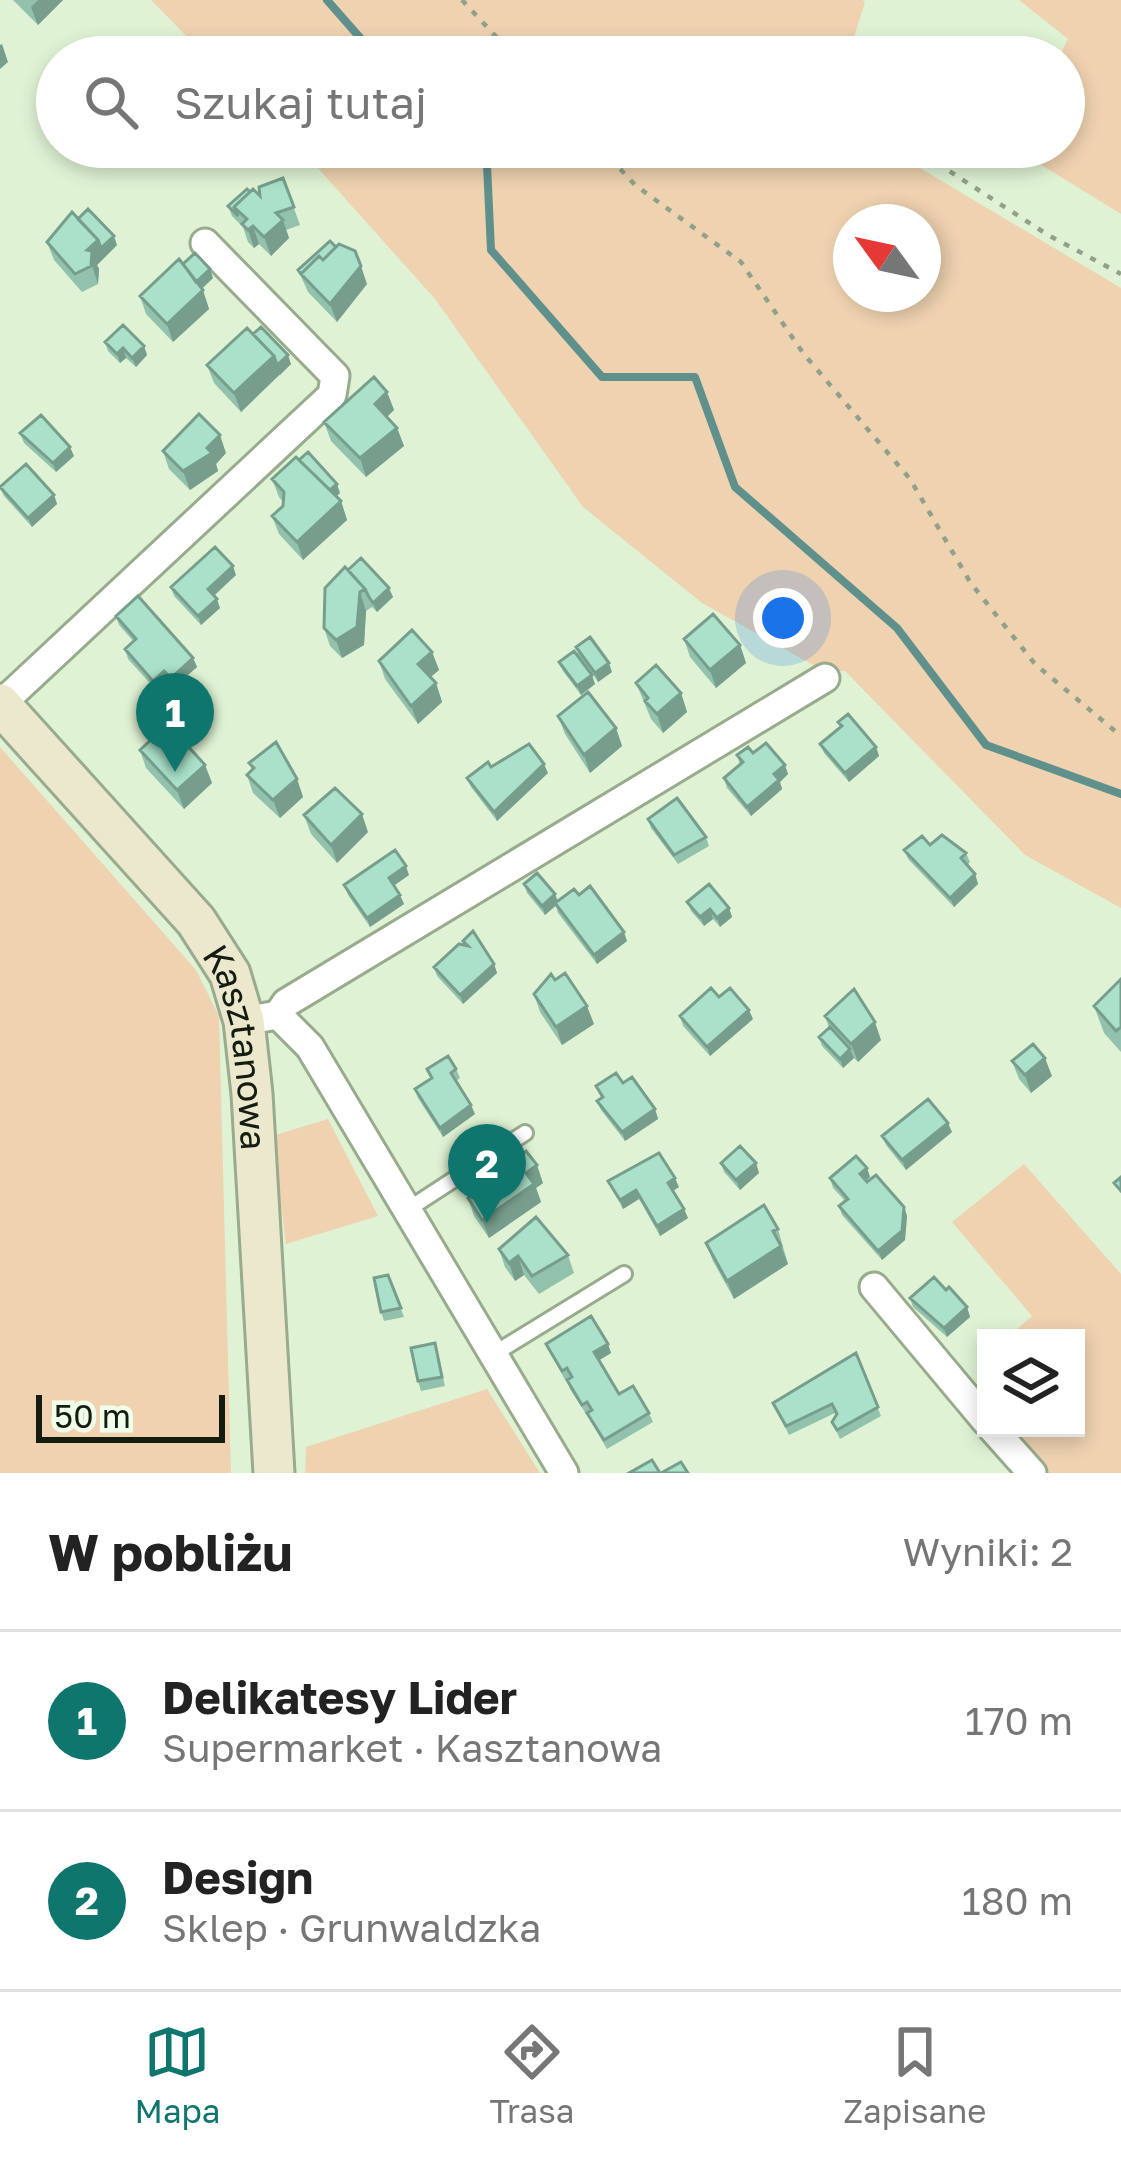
<!DOCTYPE html>
<html lang="pl">
<meta charset="utf-8">
<style>
body{margin:0;font-family:"Golos Text",sans-serif;background:#f2f2f2;color:#222}
.controls{position:absolute;right:36px;bottom:36px;display:grid;overflow:hidden;border-radius:0px;box-shadow:0 6px 18px #0003}
.controls button{width:108px;height:108px;display:grid;place-items:center;padding:0;border:0;border-bottom:3px solid #e0e0e0;background:#fff;color:#222;font:60px sans-serif}
.compass{position:absolute;left:833px;top:204px;width:108px;height:108px;border-radius:50%;background:#fff;box-shadow:0 6px 18px #0003;rotate:303deg}
.scale{position:absolute;left:36px;bottom:30px;width:189px;box-sizing:border-box;padding-left:12px;border:6px solid #141c10;border-top:0;font-size:33px;line-height:42px;white-space:nowrap;color:#141c10;-webkit-text-stroke:9px #f1feea;paint-order:stroke}
.you{position:absolute;left:783px;top:618px;width:42px;height:42px;margin:-30px;border:9px solid #fff;border-radius:50%;background:#1a73e8;box-shadow:0 0 0 18px #1a73e833}
.badge{display:grid;place-items:center;width:78px;height:78px;border-radius:50%;background:#0f766e;color:#fff;font-size:39px;font-weight:700}
.pin{position:absolute;translate:-50% -99px;filter:drop-shadow(0 3px 6px #0008)}
.pin::after{content:'';position:absolute;top:63px;width:42px;height:36px;background:inherit;clip-path:polygon(0 0,100% 0,50% 100%)}
.list{margin:0;padding:0;list-style:none}
h2{display:flex;justify-content:space-between;align-items:center;height:156px;margin:0;padding:0 48px;font-size:51px}
h2 small{font-size:39px;font-weight:400;color:#767676}
.list li{display:grid;grid-template-columns:78px 1fr auto;gap:36px;align-items:center;box-sizing:border-box;height:180px;padding:0 48px;border-top:3px solid #e0e0e0}
.list b{display:block;font-size:45px;white-space:nowrap}
.list p{margin:0;font-size:39px;white-space:nowrap;color:#767676}
.list em{font-size:39px;font-style:normal;color:#767676}
.icon{flex:none;width:66px;height:66px;fill:none;stroke:currentColor;stroke-width:2;stroke-linecap:round;stroke-linejoin:round}
.map{position:relative;flex:none;width:1121px;height:1473px;overflow:hidden}
.search{position:absolute;background:#fff;box-shadow:0 6px 18px #0003;left:36px;right:36px;top:36px;height:132px;display:flex;align-items:center;gap:30px;box-sizing:border-box;padding:0 42px;border-radius:66px;color:#767676;font-size:45px}
.sheet{height:516px;background:#fff}
nav{display:flex;justify-content:space-around;align-items:center;box-sizing:border-box;height:168px;border-top:3px solid #e0e0e0;background:#fff;font-size:33px;color:#767676}
nav a{display:grid;justify-items:center;gap:6px}
nav .on{color:#0f766e}
.map>svg:first-child{display:block}
.green{fill:#efd2b0;fill-rule:evenodd}
.lines{fill:none;stroke-linecap:round;stroke-linejoin:round}
.stream{stroke:#60908c;stroke-width:8}
.lane-casing{stroke:#98ab8d;stroke-width:20}
.street-casing{stroke:#98ab8d;stroke-width:33}
.secondary-casing{stroke:#98ab8d;stroke-width:45}
.path{stroke:#91a189;stroke-width:4.5;stroke-dasharray:6 9;stroke-linecap:butt}
.lane{stroke:#fff;stroke-width:14}
.street{stroke:#fff;stroke-width:27}
.secondary{stroke:#ebe8ce;stroke-width:39}
.wall{fill:#92c2ac}
.shaded-wall{fill:#779e8c}
.building{fill:#aae1c8;stroke:#779e8c;stroke-width:3}
.labels{text-anchor:middle;dominant-baseline:central;stroke-width:10;stroke-linejoin:round;paint-order:stroke}
.street-label{font-size:36px;fill:#141c10;stroke:#f1feea}
</style>
<div class="map">
<svg width="1121" height="1473" viewBox="0 0 1121 1473">
<rect width="100%" height="100%" fill="#dff3d4"/>
<path class="green" d="M151,0H863L865,2L848,57H207Z
M1019,0H1121V214L1012,147H1064V57H1059L1068,39Z
M299,147H885L1121,288V908L1025,855L845,671L822,670L702,603L583,507L435,299ZM851,222H923V294H851Z
M0,747L196,970L219,1016L231,1473H0Z
M328,1119L378,1216L286,1244L272,1136Z
M1024,1164L1121,1274V1473H1045L1004,1428H1076V1338H1007L1032,1316L952,1222Z
M487,1389L540,1473H305L306,1447Z"/>
<g class="lines">
<path class="stream" d="M327,0L377,57
M465,147L487,165L491,250L602,377H695L735,487L897,628L986,745L1121,794"/>
<g class="lane-casing">
<path id="lane" d="M404,1212L525,1133
M492,1355L624,1274"/>
</g>
<g class="street-casing">
<path id="street" d="M0,705L332,395L335,376L205,243
M278,1015L286,1003L825,678
M260,1018L278,1015L310,1047L564,1473
M874,1287L986,1421
M992,1428L1032,1473"/>
</g>
<g class="secondary-casing">
<g id="secondary">
<path id="s1" d="M0,704L196,921L230,974L244,1021L252,1094L274,1473"/>
</g>
</g>
<path class="path" d="M462,0L515,57
M600,147L635,185L741,262L803,353L910,479L970,582L1035,664L1121,736
M912,147L1048,235L1121,274"/>
<use href="#lane" class="lane"/>
<use href="#street" class="street"/>
<use href="#secondary" class="secondary"/>
</g>
<path class="wall" d="M13,0H63L38,25Z
M283,178L300,225L286,230L289,238L271,256L259,244L254,248L248,242L243,227L232,216L228,206L250,192L260,196Z
M78,219L117,245L97,265L99,269L98,284L82,292L54,260L47,242Z
M183,264L213,278L202,289L209,309L173,342L146,314L140,296Z
M298,270L367,284L337,322L308,292Z
M253,334L291,364L241,412L214,383L207,365Z
M105,342L144,346L147,355L136,367L126,358L120,363L108,351Z
M387,392L394,410L387,417L397,428L404,446L366,477L331,441L324,422Z
M20,433L74,456L56,472L24,443Z
M163,451L226,453L216,464L218,471L190,490L169,469Z
M272,479L340,493L336,497L341,501L347,520L303,560L279,534L272,516L283,506V502L279,497Z
M0,487L54,495L57,504L32,527L4,496Z
M345,567L393,597L377,612L372,607L366,611L364,645L342,658L330,646L324,628Z
M236,575L214,596L220,608L201,625L174,596L171,587Z
M116,616L193,658L197,667L174,687L168,680L156,690L128,659L125,649L134,642L119,625Z
M684,639L740,645L746,663L716,688L690,657Z
M576,647L612,672L598,682L579,656Z
M432,652L439,670L430,677L436,683L442,702L418,724L385,679L379,661Z
M559,662L595,684L581,695L563,671Z
M636,683L681,693L687,712L663,733L651,719Z
M558,716L616,728L622,746L590,773L565,734Z
M838,722L876,747L879,756L849,782L824,753L820,744L840,727Z
M140,750L205,765L212,783L184,809L146,768Z
M753,753L788,774L780,782L782,789L751,816L727,788L724,778L740,765L737,755Z
M249,763L297,779L303,797L280,818L253,793L247,775L252,770Z
M548,773L497,821L471,787L467,778Z
M304,815L368,832L337,863L311,834Z
M648,819L706,837L709,846L678,864L651,828Z
M930,845L966,853L970,862L967,865L975,874L978,884L954,907L908,859L904,850Z
M409,875L394,885L404,904L370,927L348,895L344,885Z
M524,884L555,894L558,901L627,941L597,964L558,913L556,906L545,915L527,893Z
M687,902L729,908L732,917L720,927L713,919L704,926L691,911Z
M463,941L494,964L497,973L463,1004L437,976L434,967L464,945Z
M1121,979V1052L1104,1033L1094,1006Z
M534,994L594,1024L562,1045L540,1012Z
M680,1016L753,1019L710,1056L683,1026Z
M825,1016L881,1040L858,1062L854,1058L843,1068L822,1046L819,1037L829,1028Z
M1012,1061L1052,1076L1031,1093L1019,1079Z
M427,1069H456L460,1078L456,1081L475,1114L443,1137L418,1098L415,1089L431,1079Z
M596,1086L655,1109L658,1119L625,1141L601,1110L597,1101L601,1098Z
M952,1132L906,1170L886,1145L882,1136Z
M514,1159L543,1183L536,1188L541,1202L489,1238L474,1216L468,1198L482,1187L476,1171Z
M721,1163H756L759,1173L740,1190L724,1172Z
M867,1168L870,1177L866,1181L904,1207L907,1216L905,1240L882,1260L842,1215L839,1206L845,1201L833,1188L830,1178Z
M608,1181L679,1187L673,1191L688,1218L660,1236L639,1199L623,1209Z
M778,1229L788,1264L734,1299L713,1261L706,1243Z
M499,1249L568,1255L574,1273L539,1294L524,1275L515,1281L505,1267Z
M388,1275L404,1317L384,1321L381,1312Z
M946,1290L967,1307L970,1317L947,1337L913,1307L910,1298Z
M435,1343L445,1386L421,1391L418,1381Z
M546,1344H608L611,1353L599,1360L619,1394L649,1413L653,1422L607,1449L591,1422L587,1413L591,1411L586,1414L570,1389L567,1380L570,1378L565,1380Z
M856,1353L881,1416L840,1439L832,1422L836,1415L835,1413L789,1435L773,1403Z"/>
<path class="shaded-wall" d="M38,0H63L38,25L31,7Z
M2,44L8,62L0,69V45Z
M104,147H115L107,155Z
M283,220L289,238L271,256L264,237Z
M253,226L259,244L254,248L248,230Z
M114,236L117,245L97,265L99,269L98,284L87,250L98,240Z
M361,266L367,284L337,322L330,304Z
M210,269L213,278L199,291L196,282Z
M203,290L209,309L173,342L167,324Z
M144,346L147,355L136,367L132,358Z
M123,348L126,358L120,363L117,354Z
M288,355L291,364L280,375L277,365Z
M274,356L280,374L241,412L234,393Z
M387,392L394,410L381,422L375,404Z
M397,428L404,446L366,477L360,458Z
M220,435L226,453L216,464L218,471L190,490L183,471Z
M70,447L74,456L56,472L53,463Z
M337,484L340,493L329,503L326,494Z
M54,495L57,504L32,527L28,518Z
M341,501L347,520L303,560L297,542Z
M233,566L236,575L211,598L208,589Z
M389,588L393,597L377,612L373,603Z
M360,592L366,611L364,645L342,658L336,640Z
M217,599L220,608L201,625L198,616Z
M740,645L746,663L716,688L710,670Z
M432,652L439,670L425,682L418,664Z
M193,658L197,667L174,687L171,678Z
M609,663L612,672L598,682L595,673Z
M164,671L168,680L156,690L153,681Z
M592,675L595,684L581,695L577,686Z
M436,683L442,702L418,724L411,706Z
M681,693L687,712L663,733L657,714Z
M616,728L622,746L590,773L584,755Z
M876,747L879,756L849,782L845,773Z
M544,764L548,773L497,821L494,812Z
M205,765L212,783L184,809L177,790Z
M785,765L788,774L780,782L782,789L751,816L747,807L774,774Z
M297,779L303,797L280,818L273,800Z
M362,814L368,832L337,863L331,845Z
M406,866L409,875L392,887L389,878Z
M975,874L978,884L954,907L950,898Z
M555,894L558,903L545,915L542,906Z
M400,895L404,904L370,927L367,918Z
M729,908L732,917L720,927L717,918Z
M710,909L713,919L704,926L700,917Z
M624,932L627,941L597,964L594,955Z
M494,964L497,973L463,1004L460,995Z
M587,1006L594,1024L562,1045L556,1027Z
M749,1010L753,1019L710,1056L707,1047Z
M875,1022L881,1040L858,1062L851,1044Z
M850,1049L854,1058L843,1068L840,1059Z
M1045,1058L1052,1076L1031,1093L1025,1075Z
M471,1105L475,1114L443,1137L440,1128Z
M655,1109L658,1119L625,1141L622,1132Z
M948,1123L952,1132L906,1170L902,1160Z
M756,1163L759,1173L740,1190L736,1180Z
M537,1165L543,1183L536,1188L541,1202L489,1238L482,1220L526,1173Z
M867,1168L870,1177L863,1183L860,1174Z
M675,1178L679,1187L671,1192L668,1183Z
M636,1190L639,1199L623,1209L620,1200Z
M904,1207L907,1216L905,1240L882,1260L878,1251Z
M684,1209L688,1218L660,1236L657,1226Z
M781,1246L788,1264L734,1299L727,1281Z
M518,1256L524,1275L515,1281L509,1263Z
M967,1307L970,1317L947,1337L944,1328Z
M608,1344L611,1353L598,1361L594,1352Z"/>
<path class="building" d="M283,178L294,207L276,213L283,220L264,237L253,226L248,230L242,224L247,219L234,207L253,189L260,196L259,187Z
M247,189L250,192L234,207L238,216L228,206Z
M88,209L114,236L101,248L98,240L78,219Z
M72,212L98,240L87,250L92,251L91,266L75,274L47,242Z
M330,241L336,247L323,260L319,256L301,274L298,270Z
M339,244L355,251L361,266L330,304L301,274L319,256L323,260Z
M195,253L210,269L196,282L183,264Z
M179,259L203,290L167,324L140,296Z
M123,325L144,346L132,358L123,348L117,354L105,342Z
M261,327L288,355L277,365L274,356L253,334Z
M247,328L274,356L234,393L207,365Z
M374,377L387,392L375,404L397,428L360,458L324,422Z
M199,414L220,435L207,448L212,453L183,471L163,451Z
M41,415L70,447L53,463L20,433Z
M308,452L337,484L330,490L299,460Z
M296,457L341,501L297,542L272,516L283,506L284,492L272,479Z
M26,464L54,495L28,518L0,487Z
M215,547L233,566L208,589L217,599L198,616L171,587Z
M361,558L389,588L373,603L369,597L365,589L348,570Z
M345,567L365,589L360,592L357,627L336,640L324,628L325,588Z
M138,596L193,658L171,678L164,671L153,681L125,649L136,639L116,616Z
M713,614L740,645L710,670L684,639Z
M412,630L432,652L418,664L436,683L411,706L379,661Z
M590,637L609,663L595,673L576,647Z
M574,651L592,675L577,686L559,662Z
M656,665L681,693L657,714L645,701L648,698L636,683Z
M588,692L616,728L584,755L558,716Z
M848,714L876,747L845,773L820,744L842,726L838,722Z
M168,724L205,765L177,790L140,750Z
M276,742L297,779L273,800L247,775L254,768L249,763Z
M766,743L785,765L774,774L779,780L747,807L724,778L743,762L737,755L748,747L753,753Z
M529,744L544,764L494,812L467,778L488,762L491,767Z
M335,788L362,814L331,845L304,815Z
M677,798L706,837L674,855L648,819Z
M942,835L966,853L961,858L975,874L950,898L904,850L922,836L930,845Z
M395,850L406,866L389,878L400,895L367,918L344,885Z
M537,873L555,894L542,906L524,884Z
M709,884L729,908L717,918L710,909L700,917L687,902Z
M590,886L624,932L594,955L555,903L574,889L579,895Z
M473,931L494,964L460,995L434,967L459,944L468,946L463,941Z
M565,973L587,1006L556,1027L534,994L551,974L555,980Z
M1121,979V1027L1116,1031L1094,1006Z
M711,988L719,997L730,988L749,1010L707,1047L680,1016Z
M854,989L875,1022L851,1044L825,1016Z
M830,1027L850,1049L840,1059L819,1037Z
M1033,1044L1045,1058L1025,1075L1012,1061Z
M448,1056L456,1069L451,1073L471,1105L440,1128L415,1089L432,1078L427,1069Z
M616,1073L623,1083L632,1077L655,1109L622,1132L597,1101L603,1097L596,1086Z
M928,1099L948,1123L902,1160L882,1136Z
M740,1146L756,1163L736,1180L721,1163Z
M506,1149L514,1159L526,1151L537,1165L526,1173L534,1184L482,1220L468,1198L486,1184L476,1171Z
M659,1153L675,1178L668,1183L684,1209L657,1226L636,1190L620,1200L608,1181Z
M856,1156L867,1168L860,1174L867,1182L876,1175L904,1207L902,1231L878,1251L839,1206L848,1199L830,1178Z
M1121,1177V1191L1114,1183Z
M764,1205L778,1229L773,1231L781,1246L727,1281L706,1243Z
M536,1217L568,1255L532,1276L518,1256L509,1263L499,1249Z
M388,1275L401,1308L381,1312L374,1278Z
M934,1277L946,1290L949,1287L967,1307L944,1328L910,1298Z
M591,1316L608,1344L594,1352L619,1394L633,1386L649,1413L604,1440L587,1413L592,1410L587,1402L582,1405L567,1380L572,1377L567,1368L562,1371L546,1344Z
M435,1343L442,1377L418,1381L411,1348Z
M856,1353L878,1407L837,1430L832,1422L837,1414L832,1404L786,1426L773,1403Z
M652,1460L660,1473H629Z
M681,1462L688,1473H661Z"/>
<g class="labels">
<g class="street-label">
<text stroke="none"><textPath href="#s1" startOffset="429">Kasztanowa</textPath></text>
</g>
</g>
</svg>
<div class="controls">
<button><svg class="icon" aria-label="layers" viewBox="0 0 24 24"><path d="M12 4l9 5-9 5-9-5zM3 14l9 5 9-5"/></svg></button>
</div>
<svg class="compass" viewBox="-18 -18 36 36"><path d="M0-13l5 13h-10z" fill="#e53935"/><path d="M0 13l5-13h-10z" fill="#767676"/></svg>
<div class="scale">50 m</div>
<div class="you"></div>
<div class="pin badge" style="left:175px;top:772px">1</div>
<div class="pin badge" style="left:487px;top:1223px">2</div>
<div class="search"><svg class="icon" aria-label="search" viewBox="0 0 24 24"><circle cx="10" cy="10" r="6"/><path d="M15 15l6 6"/></svg>Szukaj tutaj</div>
</div>
<section class="sheet">
<h2>W pobliżu<small>Wyniki: 2</small></h2>
<ul class="list">
<li><span class="badge">1</span><div><b>Delikatesy Lider</b><p>Supermarket · Kasztanowa</p></div><em>170 m</em></li>
<li><span class="badge">2</span><div><b>Design</b><p>Sklep · Grunwaldzka</p></div><em>180 m</em></li>
</ul>
</section>
<nav>
<a class="on"><svg class="icon" aria-label="map" viewBox="0 0 24 24"><path d="M3 6l6-2 6 2 6-2v14l-6 2-6-2-6 2zM9 4v14M15 6v14"/></svg>Mapa</a>
<a><svg class="icon" aria-label="directions" viewBox="0 0 24 24"><path d="M12 3l9 9-9 9-9-9zM9 14v-3h6M13 9l2 2-2 2"/></svg>Trasa</a>
<a><svg class="icon" aria-label="saved" viewBox="0 0 24 24"><path d="M7 4h10v16l-5-4-5 4z"/></svg>Zapisane</a>
</nav>
